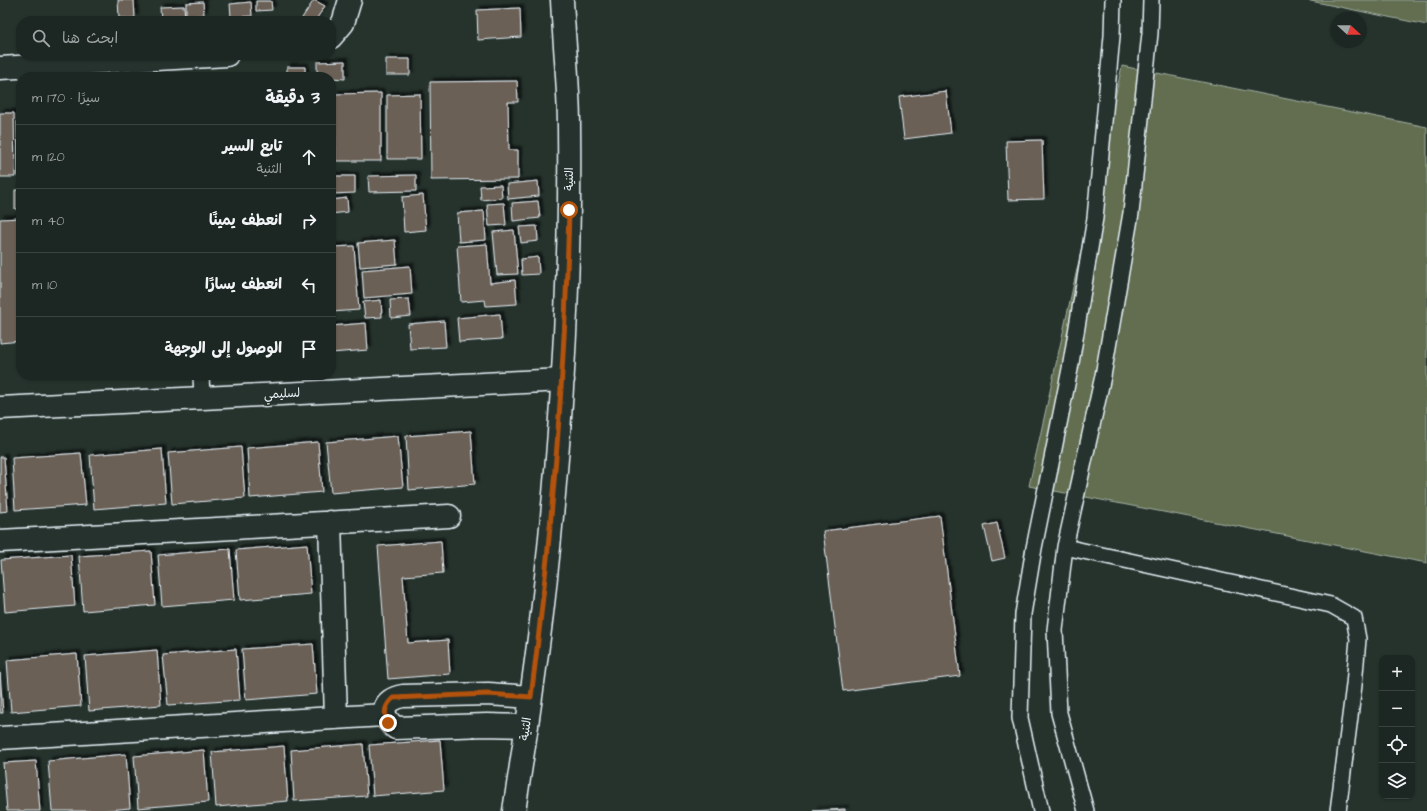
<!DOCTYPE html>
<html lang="ar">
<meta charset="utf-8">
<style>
body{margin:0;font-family:"Architects Daughter","Playpen Sans Arabic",sans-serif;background:#29322f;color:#f1f3f6;direction:rtl}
.controls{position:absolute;right:12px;bottom:12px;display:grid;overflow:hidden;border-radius:8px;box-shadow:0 1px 3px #0004}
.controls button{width:36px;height:36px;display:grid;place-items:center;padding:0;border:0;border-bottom:1px solid #3a4340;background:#1c2622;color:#f1f3f6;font:20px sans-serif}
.compass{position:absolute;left:1331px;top:12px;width:36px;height:36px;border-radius:50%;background:#1c2622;box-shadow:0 1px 3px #0004;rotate:111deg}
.stop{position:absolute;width:12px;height:12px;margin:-9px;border:3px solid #b45309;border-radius:50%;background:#fff}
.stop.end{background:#b45309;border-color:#fff;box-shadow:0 1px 4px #0008}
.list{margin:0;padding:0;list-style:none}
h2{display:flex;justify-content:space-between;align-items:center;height:52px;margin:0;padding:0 16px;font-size:17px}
h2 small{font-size:13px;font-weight:400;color:#a0a5a5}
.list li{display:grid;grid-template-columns:26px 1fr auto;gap:12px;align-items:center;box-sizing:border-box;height:64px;padding:0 16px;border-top:1px solid #3a4340}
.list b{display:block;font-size:15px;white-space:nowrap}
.list p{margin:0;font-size:13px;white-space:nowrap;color:#a0a5a5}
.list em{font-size:13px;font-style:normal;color:#a0a5a5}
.icon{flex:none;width:22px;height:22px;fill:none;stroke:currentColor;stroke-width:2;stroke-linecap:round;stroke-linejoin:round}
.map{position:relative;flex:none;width:1427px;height:811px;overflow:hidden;direction:ltr}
.search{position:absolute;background:#1c2622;box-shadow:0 1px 3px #0004;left:16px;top:16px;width:320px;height:44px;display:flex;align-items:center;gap:10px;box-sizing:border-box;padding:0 14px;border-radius:16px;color:#a0a5a5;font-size:15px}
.panel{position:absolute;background:#1c2622;box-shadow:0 1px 3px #0004;left:16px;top:72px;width:320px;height:308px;border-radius:16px;direction:rtl}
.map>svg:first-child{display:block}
.green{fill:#626e50;stroke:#a5b0a4}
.building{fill:#6b6056;stroke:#e8f1f8;filter:url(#shadow)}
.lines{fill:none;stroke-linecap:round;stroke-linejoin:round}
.service-casing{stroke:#e8f1f8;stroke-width:18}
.minor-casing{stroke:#e8f1f8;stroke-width:25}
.service{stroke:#26332d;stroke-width:15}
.minor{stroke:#26332d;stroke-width:22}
.route{stroke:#b45309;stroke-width:5}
.labels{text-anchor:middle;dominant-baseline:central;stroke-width:3;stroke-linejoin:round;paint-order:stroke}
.street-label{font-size:12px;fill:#e8f1f8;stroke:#26332d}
</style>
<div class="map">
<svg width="1427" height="811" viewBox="0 0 1427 811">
<defs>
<filter id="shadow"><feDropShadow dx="3.5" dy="-3.5" stdDeviation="1" flood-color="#0009"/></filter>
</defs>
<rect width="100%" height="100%" fill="#26332d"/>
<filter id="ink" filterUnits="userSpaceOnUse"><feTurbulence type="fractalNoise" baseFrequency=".025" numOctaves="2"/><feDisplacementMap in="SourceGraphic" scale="8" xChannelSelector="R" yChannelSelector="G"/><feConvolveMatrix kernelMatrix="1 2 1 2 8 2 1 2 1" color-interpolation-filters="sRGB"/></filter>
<g filter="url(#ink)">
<path class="green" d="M1306,0H1427V25Z
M1122,66L1427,127V563L1029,486Z"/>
<path class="building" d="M118,0H134L135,18H119Z
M314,0L325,6L315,21H307L302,18Z
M256,1H271L272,10L256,11Z
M203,2L204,15L186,16V3Z
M251,2L252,16L231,17L230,4Z
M184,6L185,19L161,20L160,7Z
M520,8L521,37L478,40L477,10Z
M386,59H410V75H386Z
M345,61V79L317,77V62Z
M287,67H305V77H287Z
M136,74V77H95V75Z
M142,75H165V77H142Z
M517,81L518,102H508L509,150H518V179L431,180L430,82Z
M946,91L951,133L904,139L899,97Z
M381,93V161H336L335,94Z
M420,94L421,159H387V95Z
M17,112H21V177H18Z
M0,113H14L15,177H0Z
M1042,140L1044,199L1008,200L1006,141Z
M416,175V191L369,192L368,176Z
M331,176H355V193L331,194Z
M538,181L539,196L508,199L507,184Z
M501,185L502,198L481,200L480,186Z
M15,190H21V209H15Z
M423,195L426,230L404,232L402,197Z
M347,198L348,212L331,214V200Z
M538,201L540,218L513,221L512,203Z
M504,203L506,225L489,226L487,204Z
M484,211L486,240L459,242L457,213Z
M21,218V341L0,343V219Z
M537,226L538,241L521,243L519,227Z
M514,230L518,274L497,275L493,232Z
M395,240L397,264L360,267L358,243Z
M487,244L490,283L515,280L517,304L486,306L485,300L461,302L457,246Z
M354,246L359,310L331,312V247Z
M538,257L539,274L522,275L521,259Z
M410,266L412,294L364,298L362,270Z
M409,299L411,316L391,318L390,300Z
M381,300L382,317L365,318L363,302Z
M500,314L502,339L459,342L457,318Z
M444,321L446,347L410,349L408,324Z
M366,323L368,350L331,353V326Z
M471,431L475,484L409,490L406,436Z
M398,436L403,487L331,493L326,442Z
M318,442L322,492L250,498L247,448Z
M241,447L245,498L172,504L168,453Z
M162,449L166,503L94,509L90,455Z
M81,453L86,505L15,510L12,458Z
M0,457H4L8,511L0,512Z
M940,516L960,676L843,691L823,531Z
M997,523L1005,558L992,561L984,526Z
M441,541L443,573L403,576L408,643L448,640L450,674L388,679L378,546Z
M307,544L311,594L240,600L236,550Z
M230,549L234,600L162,606L158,555Z
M151,551L155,605L83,611L79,556Z
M71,555L75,606L5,612L1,560Z
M313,644L317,694L246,700L242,649Z
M236,649L240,700L168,705L163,655Z
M157,650L161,705L89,711L85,656Z
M77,654L81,706L11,712L7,660Z
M0,673L3,713H0Z
M440,740L444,790L373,796L369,745Z
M363,744L367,796L294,801L291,750Z
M284,746L288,801L216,807L212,752Z
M204,750L208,802L138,808L134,756Z
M126,754L130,808L99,811H52L48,761Z
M36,761L40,811H7L3,763Z
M845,809V811H813Z"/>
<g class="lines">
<g class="service-casing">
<path id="service" d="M201,375L202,398
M1065,547L1331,605L1354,618L1358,639L1354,685L1338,811
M1041,811L1020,718L1023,614L1034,548L1070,369L1095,218L1112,36L1113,0
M1086,811L1059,713L1055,630L1065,547L1103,376L1131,213L1150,33L1151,0"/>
</g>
<g class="minor-casing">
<path id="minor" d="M331,37L343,23L350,0
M0,68L227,55
M0,408L563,380
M330,522L336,718
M0,541L449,516
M527,726L487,725L396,728C378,716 382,699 403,696L488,694L531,697
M0,738L384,715
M514,811C525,740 536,668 544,596C561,440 571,284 569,127C569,85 564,42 562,0"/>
</g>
<use href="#service" class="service"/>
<use href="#minor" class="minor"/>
</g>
</g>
<g class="lines" filter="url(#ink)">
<path class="route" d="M388,723C383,712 385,706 393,698L488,694L531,697C552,535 565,373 569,210"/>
</g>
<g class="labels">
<g class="street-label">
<text transform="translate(569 179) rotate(-90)">الثنية</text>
<text transform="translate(282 394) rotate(-3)">لسليمي</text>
<text transform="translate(526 729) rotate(-82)">الثنية</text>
</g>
</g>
</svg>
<div class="controls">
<button>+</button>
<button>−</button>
<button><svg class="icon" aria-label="locate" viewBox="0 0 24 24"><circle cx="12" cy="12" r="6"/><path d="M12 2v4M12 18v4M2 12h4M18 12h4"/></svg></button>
<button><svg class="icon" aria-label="layers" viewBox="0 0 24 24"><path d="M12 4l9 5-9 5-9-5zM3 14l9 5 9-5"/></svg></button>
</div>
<svg class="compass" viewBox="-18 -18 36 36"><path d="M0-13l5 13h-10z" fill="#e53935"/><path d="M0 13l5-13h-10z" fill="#a0a5a5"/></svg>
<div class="stop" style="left:569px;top:210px"></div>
<div class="stop end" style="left:388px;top:723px"></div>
<div class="search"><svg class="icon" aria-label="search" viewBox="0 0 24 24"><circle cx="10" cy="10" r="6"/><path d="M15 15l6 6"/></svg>ابحث هنا</div>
<section class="panel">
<h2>3 دقيقة<small>سيرًا · 170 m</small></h2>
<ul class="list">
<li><svg class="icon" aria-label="ahead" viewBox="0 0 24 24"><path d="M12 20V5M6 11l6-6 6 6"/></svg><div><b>تابع السير</b><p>الثنية</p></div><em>120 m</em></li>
<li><svg class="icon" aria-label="right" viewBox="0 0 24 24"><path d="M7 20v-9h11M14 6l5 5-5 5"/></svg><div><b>انعطف يمينًا</b></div><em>40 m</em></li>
<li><svg class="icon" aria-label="left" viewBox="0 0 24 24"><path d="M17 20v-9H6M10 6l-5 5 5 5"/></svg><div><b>انعطف يسارًا</b></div><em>10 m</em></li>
<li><svg class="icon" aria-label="arrive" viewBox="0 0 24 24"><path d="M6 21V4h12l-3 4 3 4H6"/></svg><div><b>الوصول إلى الوجهة</b></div></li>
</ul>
</section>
</div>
